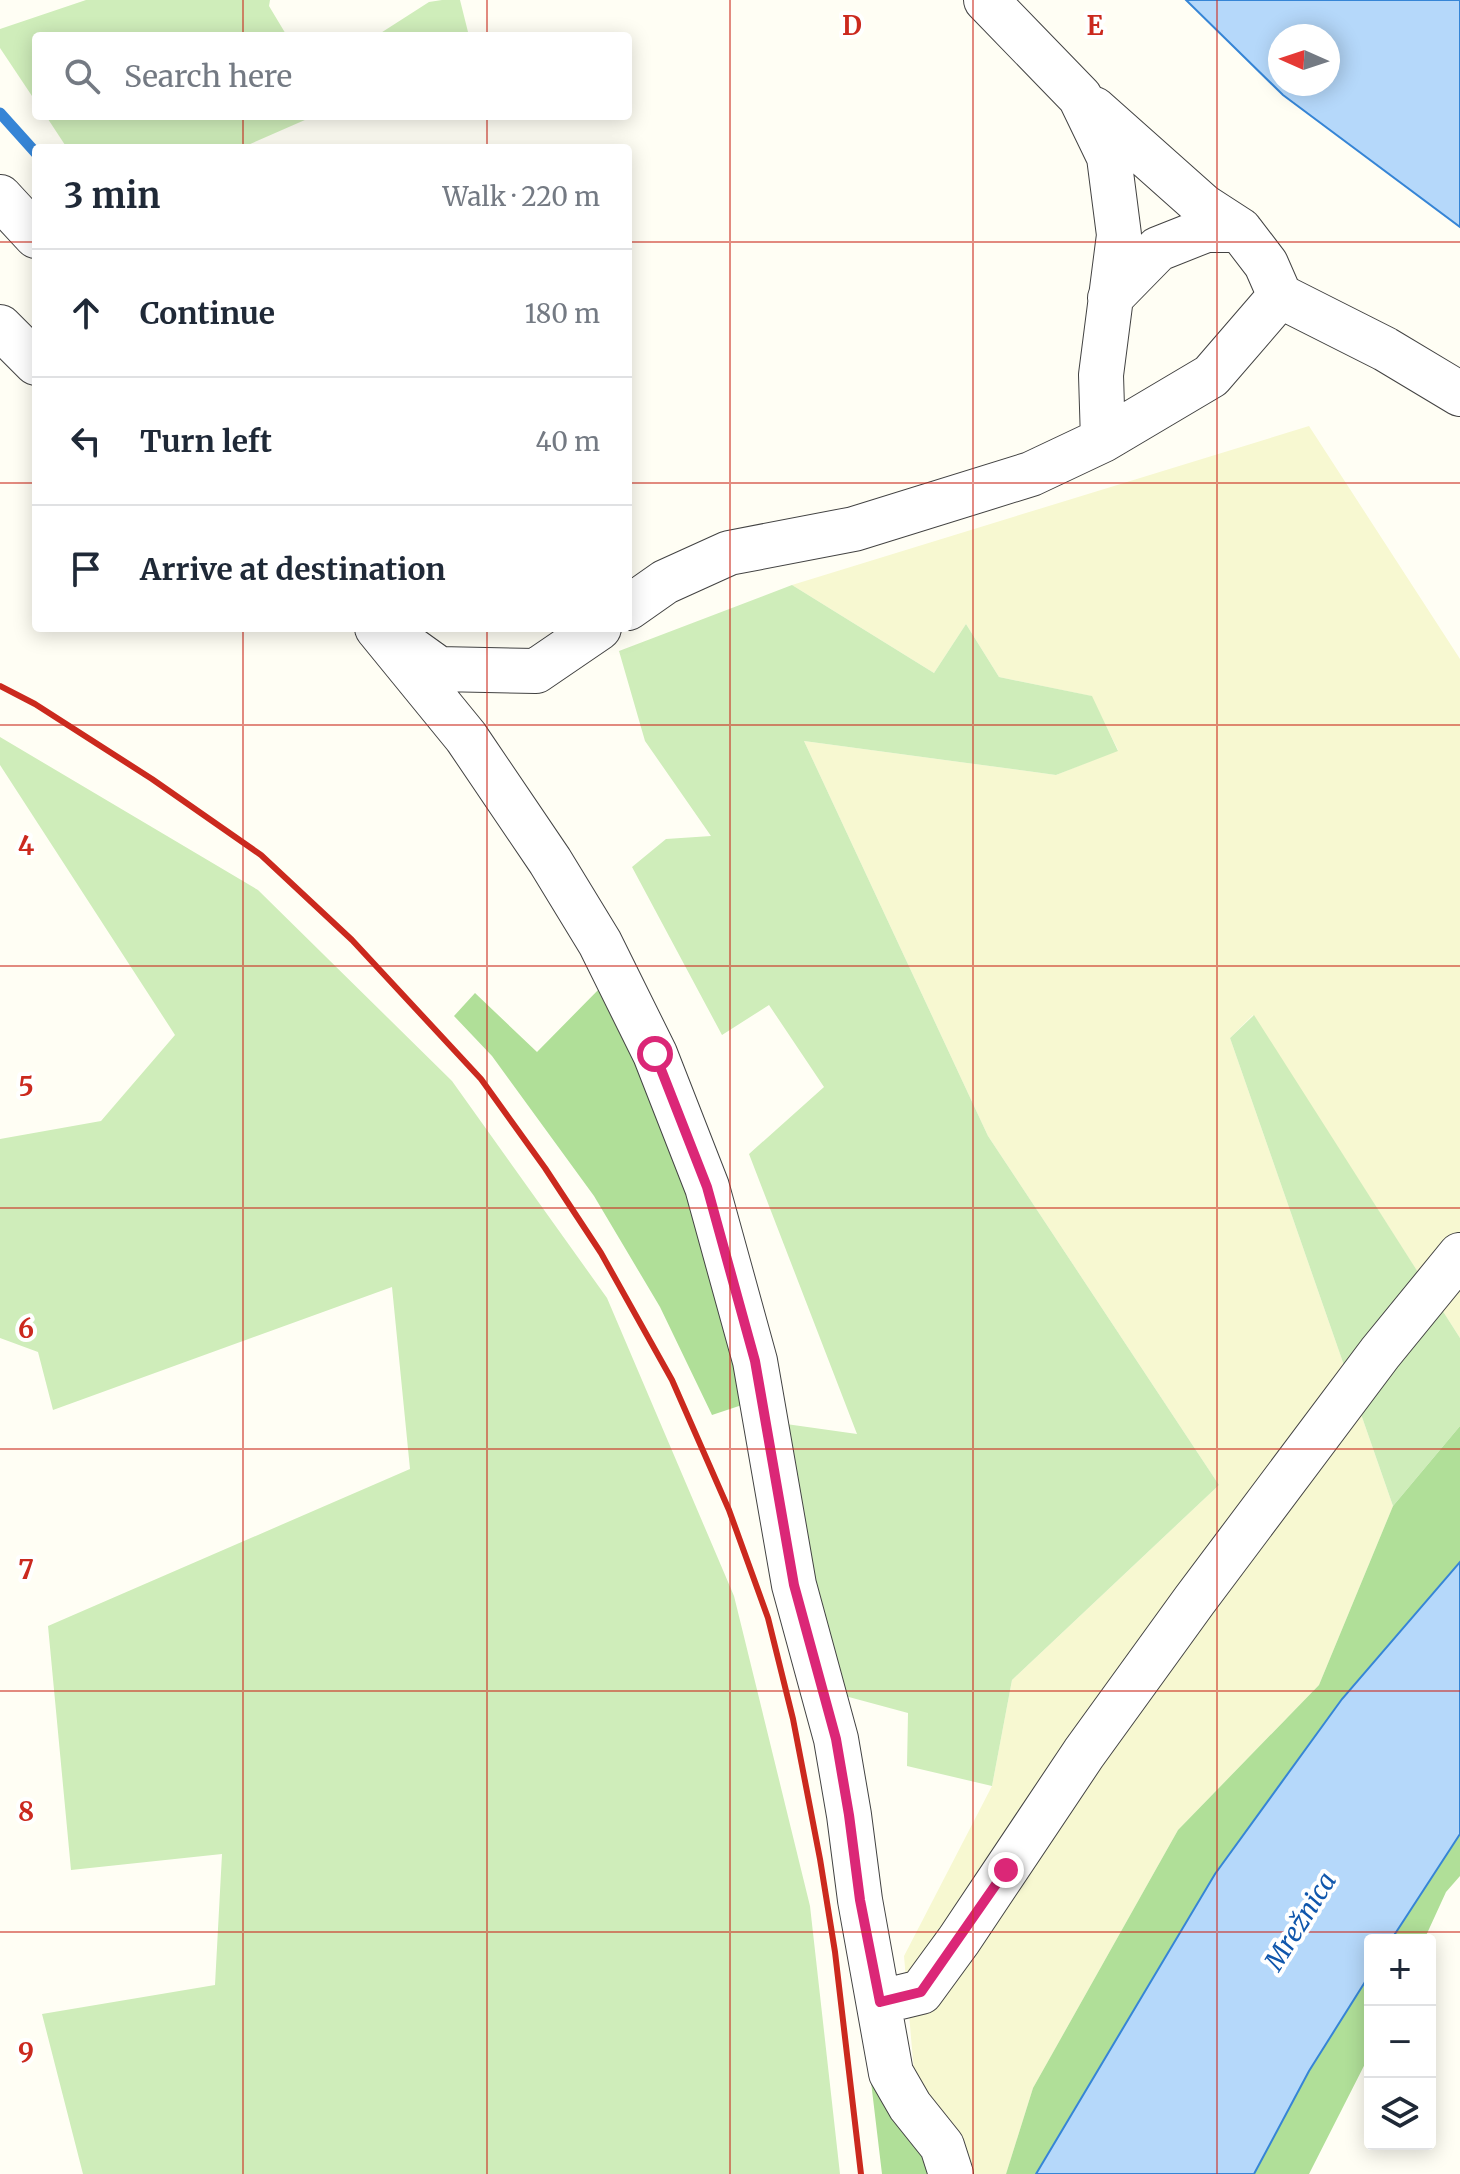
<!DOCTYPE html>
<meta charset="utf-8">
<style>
body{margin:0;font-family:Merriweather,serif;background:#f2f2f3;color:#1f2937}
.controls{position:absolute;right:24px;bottom:24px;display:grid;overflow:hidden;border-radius:8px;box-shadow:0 4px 20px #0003}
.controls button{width:72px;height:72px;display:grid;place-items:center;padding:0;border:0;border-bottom:2px solid #e0e1e3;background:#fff;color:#1f2937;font:40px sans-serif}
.compass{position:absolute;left:1268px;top:24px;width:72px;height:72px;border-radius:50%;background:#fff;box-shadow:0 4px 20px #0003;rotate:273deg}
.stop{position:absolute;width:24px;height:24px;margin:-18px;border:6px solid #db2777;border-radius:50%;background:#fff}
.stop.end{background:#db2777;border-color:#fff;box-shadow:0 2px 8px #0008}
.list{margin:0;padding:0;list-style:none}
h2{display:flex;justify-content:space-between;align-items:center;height:104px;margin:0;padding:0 32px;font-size:34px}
h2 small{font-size:26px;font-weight:400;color:#747a83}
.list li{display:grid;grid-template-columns:52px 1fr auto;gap:24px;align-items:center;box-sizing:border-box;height:128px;padding:0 32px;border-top:2px solid #e0e1e3}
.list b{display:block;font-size:30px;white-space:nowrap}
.list em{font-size:26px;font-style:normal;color:#747a83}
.icon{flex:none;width:44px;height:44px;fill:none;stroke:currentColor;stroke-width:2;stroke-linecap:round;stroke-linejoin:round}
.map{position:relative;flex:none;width:1460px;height:2174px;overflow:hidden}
.search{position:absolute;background:#fff;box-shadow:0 4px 20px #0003;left:32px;top:32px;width:600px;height:88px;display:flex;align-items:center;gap:20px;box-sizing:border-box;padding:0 28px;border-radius:8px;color:#747a83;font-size:30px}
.panel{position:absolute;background:#fff;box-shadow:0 4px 20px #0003;left:32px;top:144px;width:600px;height:488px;border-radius:8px}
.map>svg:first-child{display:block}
.farmland{fill:#f7f8d1}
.green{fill:#cfedba}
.forest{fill:#b0df98}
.water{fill:#b5d8fa;stroke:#3685d6;stroke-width:2;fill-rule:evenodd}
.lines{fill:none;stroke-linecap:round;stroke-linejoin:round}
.stream{stroke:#3685d6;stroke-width:11}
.minor-casing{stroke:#434343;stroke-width:46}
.minor{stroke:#fff;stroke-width:44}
.rail{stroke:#cb291e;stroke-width:6}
.route{stroke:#db2777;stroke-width:10}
.grid{fill:none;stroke:#cb291e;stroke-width:2;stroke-opacity:0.55}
.labels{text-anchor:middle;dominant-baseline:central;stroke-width:8;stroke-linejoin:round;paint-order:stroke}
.water-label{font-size:26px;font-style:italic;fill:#0f56ac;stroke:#fff}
.grid-label{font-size:26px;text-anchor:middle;font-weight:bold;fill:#cb291e;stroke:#fff;stroke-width:8;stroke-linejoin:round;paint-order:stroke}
</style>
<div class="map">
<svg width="1460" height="2174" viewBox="0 0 1460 2174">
<rect width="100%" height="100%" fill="#fffef4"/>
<path class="farmland" d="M1309,426L1460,659V1338L1253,1015L1230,1038L1393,1506L1319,1685L1178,1830L1033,2088L1006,2174H961L914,2072L904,1956L992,1786L1012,1680L1219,1485L988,1136L804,741L1056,775L1118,750L1091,696L999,677L966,624L934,673L792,585Z"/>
<path class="green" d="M86,0H270L269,6L287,36H36V102L0,48V29Z
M442,0H460L469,36H376L429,2Z
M46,116H314L241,148H67Z
M792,585L934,673L966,624L999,677L1092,696L1118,751L1056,775L804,741L988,1136L1219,1485L1012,1680L992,1786L907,1766L908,1713L834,1693L786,1424L857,1434L749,1154L824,1087L769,1005L722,1035L632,867L666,839L711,836L645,741L619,651Z
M0,737L258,890L452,1081L607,1298L734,1596L810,1906L840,2174H83L42,2014L215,1985L222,1854L71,1870L48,1626L410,1469L392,1287L53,1410L38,1352L0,1338V1139L101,1121L175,1035L0,765Z
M1254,1015L1460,1338V1426L1393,1506L1230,1038Z"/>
<path class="forest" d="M603,985L694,1205L748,1403L712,1415L660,1307L594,1196L492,1056L454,1016L475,993L537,1052Z
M1460,1426V1562L1342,1699L1215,1874L1036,2174H1006L1033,2088L1178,1830L1319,1685L1393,1506Z
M1460,1834V1876L1446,1892L1424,1940H1391Z
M1370,1974V2054L1309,2174H1254L1309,2071Z
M869,2065L936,2174H882Z"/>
<path class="water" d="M1186,0H1460V227L1283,95ZM1280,36H1328V84H1280Z
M1460,1562V1834L1391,1940H1370V1974L1309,2071L1254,2174H1036L1215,1874L1342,1699Z"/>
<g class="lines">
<path class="stream" d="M0,113L36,153"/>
<g class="minor-casing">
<path id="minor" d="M986,0L1080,97L1109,157L1119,235L1101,375L1103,440
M1094,109L1203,206L1240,230L1266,264L1280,296
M0,197L36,236
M1110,298L1158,249L1206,230H1240
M0,327L36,363
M628,608L665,582L729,553L854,529L1031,474L1103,440L1211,376L1280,296L1385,349L1460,394
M377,628L466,737L550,861L600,943L655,1054L707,1187L755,1361L794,1585L836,1739L849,1815L860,1900L891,2073L910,2106L942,2146L951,2174
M400,641L439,669L536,671L599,628
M880,2002L921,1992L959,1940L1084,1753L1194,1601L1380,1353L1460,1255"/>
</g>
<use href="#minor" class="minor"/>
<path class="rail" d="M0,686L35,704L152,779L261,855L352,940L481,1079L545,1168L601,1253L672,1380L729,1510L768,1618L793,1719L820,1859L835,1952L861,2174"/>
</g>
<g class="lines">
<path class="route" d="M655,1054L707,1187L755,1361L794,1585L836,1739L849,1815L860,1900L880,2002L921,1992L1006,1870"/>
</g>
<path class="grid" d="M243,0V36M487,0V36M730,0V2174M973,0V2174M1217,0V2174M243,116V148M487,116V148M0,242H36M628,242H1460M0,483H36M628,483H1460M243,628V2174M487,628V2174M0,725H1460M0,966H1460M0,1208H1460M0,1449H1460M0,1691H1460M0,1932H1460"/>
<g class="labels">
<g class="water-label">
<text transform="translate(1300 1921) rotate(-58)">Mrežnica</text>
</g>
</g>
<g class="grid-label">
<text x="852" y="35">D</text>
<text x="1095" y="35">E</text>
<text x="26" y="855">4</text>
<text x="26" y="1096">5</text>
<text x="26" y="1338">6</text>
<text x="26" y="1579">7</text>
<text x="26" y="1821">8</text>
<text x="26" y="2062">9</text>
</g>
</svg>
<div class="controls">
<button>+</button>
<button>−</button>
<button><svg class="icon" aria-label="layers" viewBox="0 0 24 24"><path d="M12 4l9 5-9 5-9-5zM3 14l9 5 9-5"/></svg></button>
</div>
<svg class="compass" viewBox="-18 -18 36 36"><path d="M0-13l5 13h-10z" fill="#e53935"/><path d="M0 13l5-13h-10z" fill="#747a83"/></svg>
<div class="stop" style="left:655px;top:1054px"></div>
<div class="stop end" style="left:1006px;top:1870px"></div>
<div class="search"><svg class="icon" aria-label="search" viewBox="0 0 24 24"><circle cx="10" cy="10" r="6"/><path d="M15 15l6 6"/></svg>Search here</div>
<section class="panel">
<h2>3 min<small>Walk · 220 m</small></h2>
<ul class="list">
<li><svg class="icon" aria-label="ahead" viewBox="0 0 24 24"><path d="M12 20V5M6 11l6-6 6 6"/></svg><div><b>Continue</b></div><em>180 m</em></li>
<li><svg class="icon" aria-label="left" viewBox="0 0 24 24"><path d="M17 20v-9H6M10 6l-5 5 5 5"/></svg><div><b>Turn left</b></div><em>40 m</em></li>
<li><svg class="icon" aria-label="arrive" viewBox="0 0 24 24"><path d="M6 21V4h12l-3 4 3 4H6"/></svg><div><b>Arrive at destination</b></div></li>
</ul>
</section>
</div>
